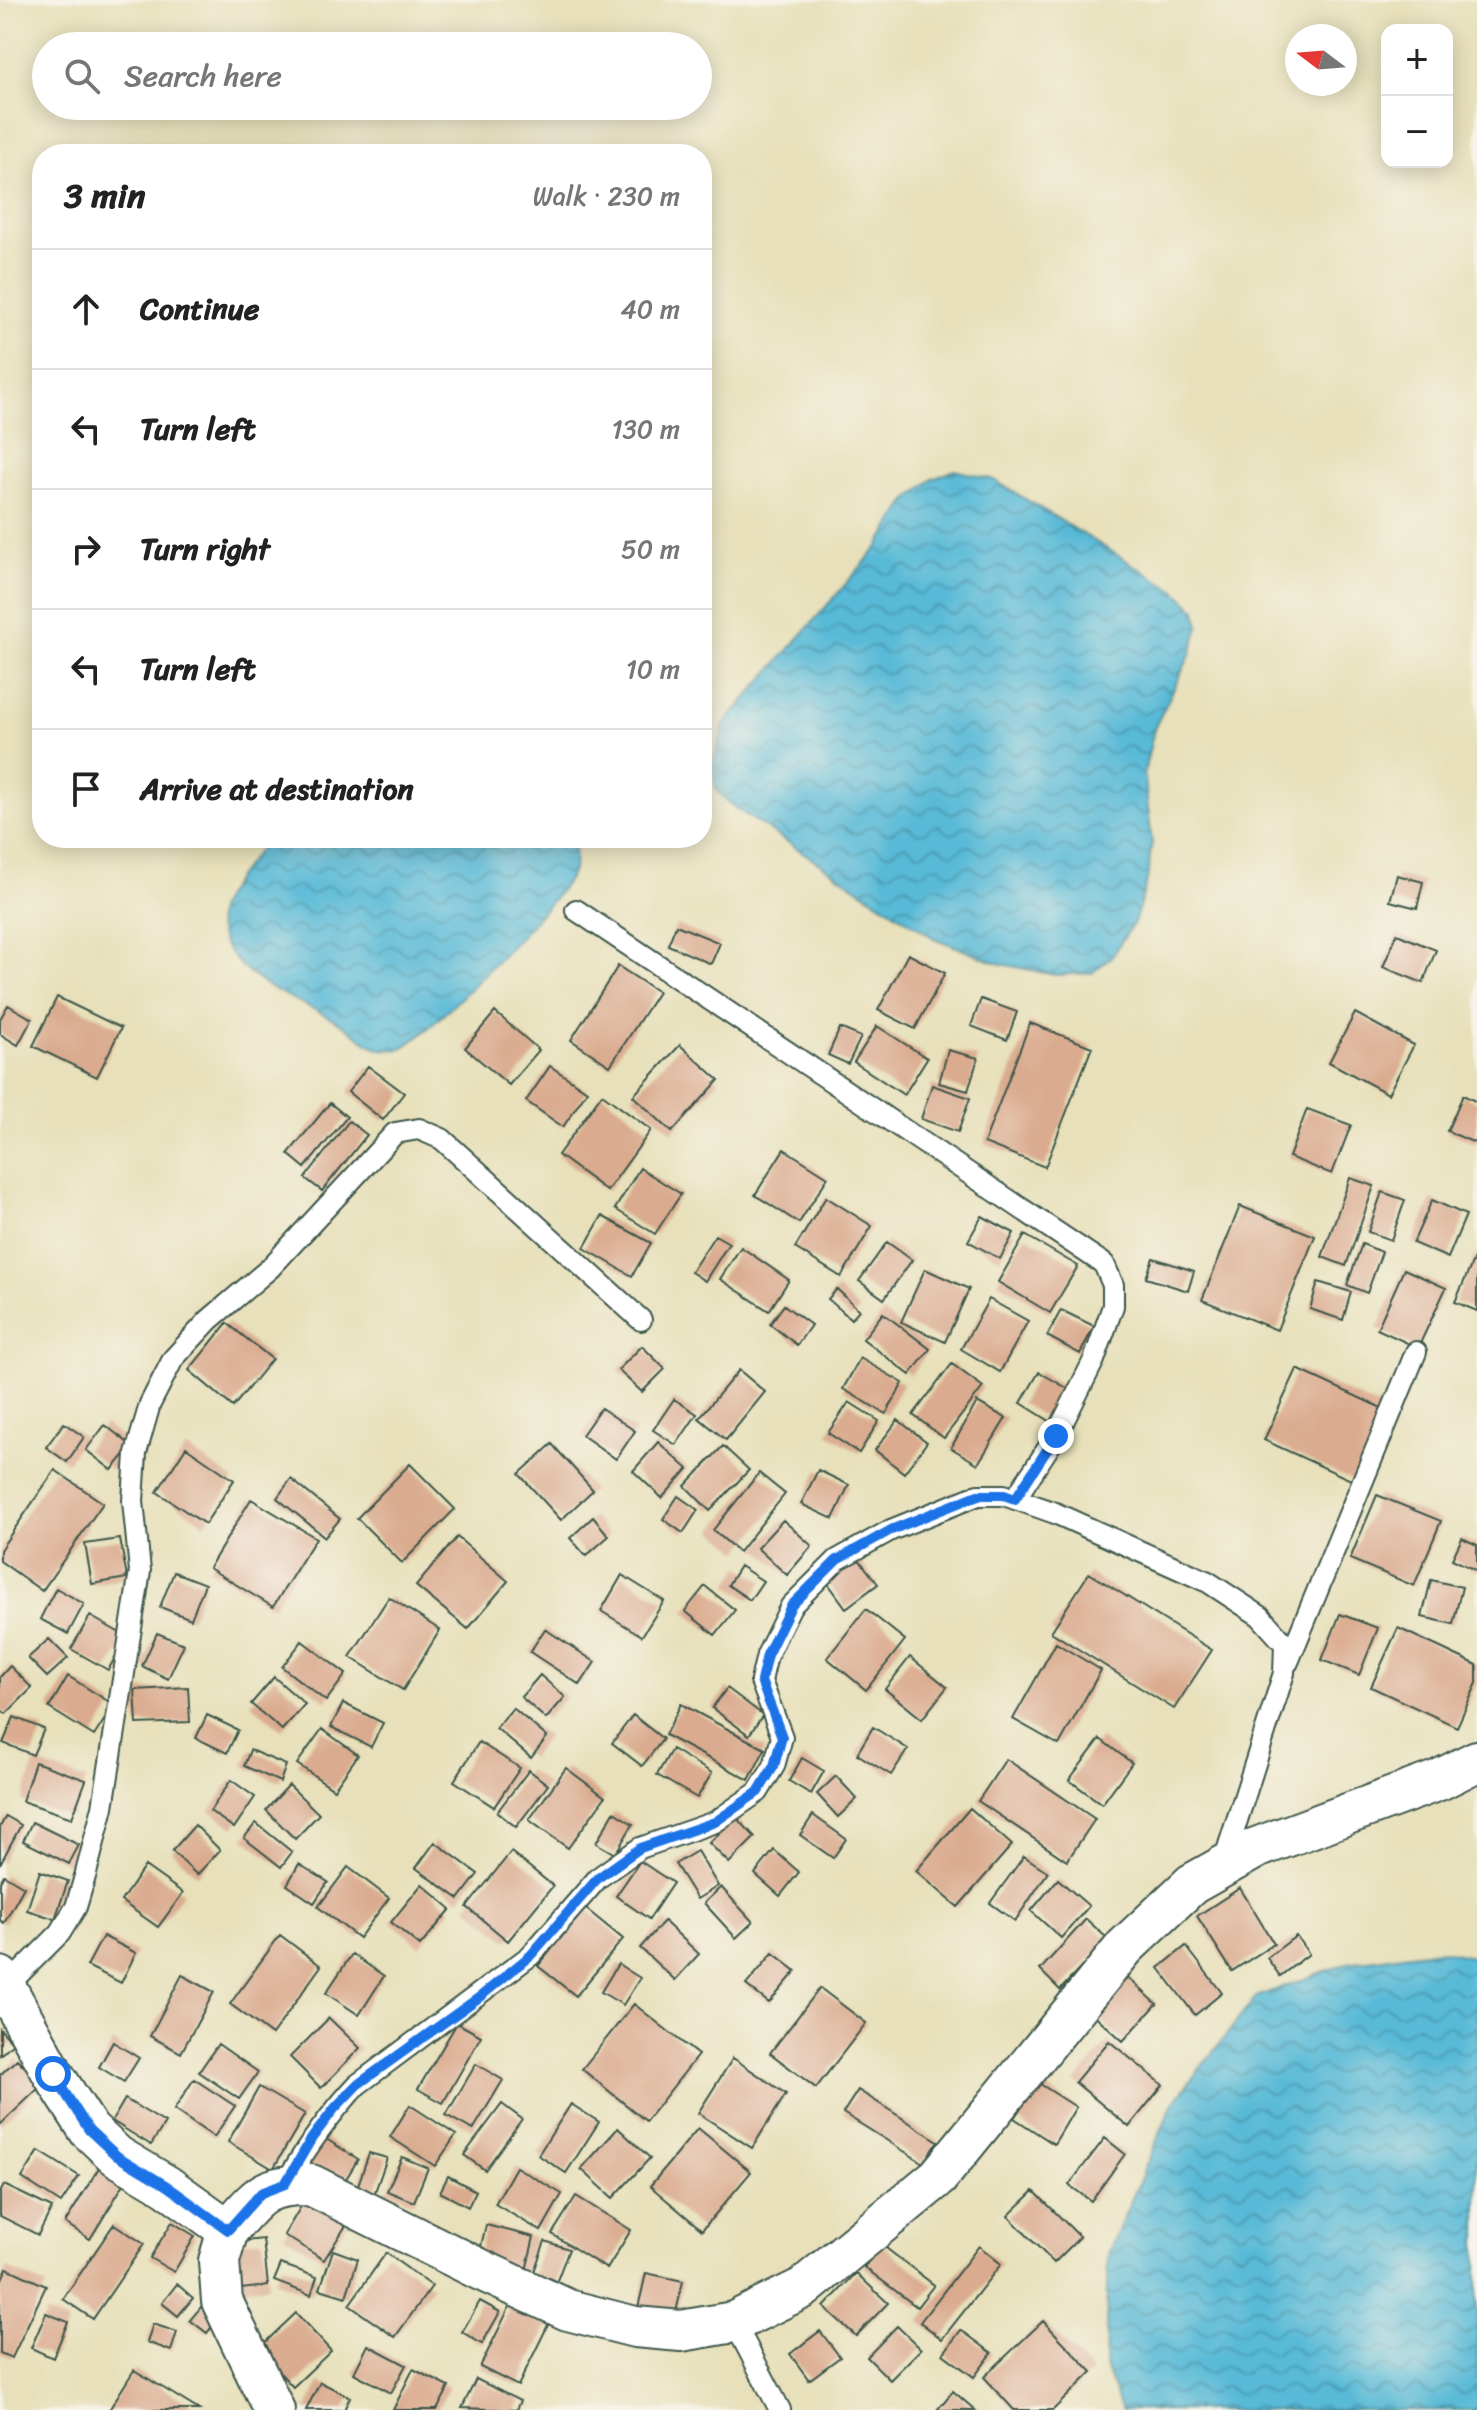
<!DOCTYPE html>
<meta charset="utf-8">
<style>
body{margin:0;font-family:Sriracha,sans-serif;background:#f6f6f6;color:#222}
.controls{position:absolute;right:24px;top:24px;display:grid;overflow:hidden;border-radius:16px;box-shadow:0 4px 20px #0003}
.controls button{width:72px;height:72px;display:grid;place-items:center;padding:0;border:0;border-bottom:2px solid #e0e0e0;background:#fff;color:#222;font:40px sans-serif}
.compass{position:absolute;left:1285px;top:24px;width:72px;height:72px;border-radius:50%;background:#fff;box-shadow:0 4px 20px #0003;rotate:286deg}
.stop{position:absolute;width:24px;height:24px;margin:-18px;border:6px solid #1a73e8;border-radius:50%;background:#fff}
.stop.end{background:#1a73e8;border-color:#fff;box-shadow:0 2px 8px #0008}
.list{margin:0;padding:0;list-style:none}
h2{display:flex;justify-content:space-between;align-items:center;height:104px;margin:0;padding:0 32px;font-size:34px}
h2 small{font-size:26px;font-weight:400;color:#767676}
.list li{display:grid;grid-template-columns:52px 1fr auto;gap:24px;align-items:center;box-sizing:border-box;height:120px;padding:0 32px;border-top:2px solid #e0e0e0}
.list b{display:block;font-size:30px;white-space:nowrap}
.list em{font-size:26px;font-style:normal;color:#767676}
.icon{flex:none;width:44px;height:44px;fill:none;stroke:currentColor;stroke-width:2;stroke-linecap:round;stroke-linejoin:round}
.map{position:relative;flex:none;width:1477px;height:2410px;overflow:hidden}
.search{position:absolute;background:#fff;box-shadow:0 4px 20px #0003;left:32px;top:32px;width:680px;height:88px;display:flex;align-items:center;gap:20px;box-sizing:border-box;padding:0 28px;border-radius:44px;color:#767676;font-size:30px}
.panel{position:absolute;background:#fff;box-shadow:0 4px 20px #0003;left:32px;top:144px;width:680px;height:704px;border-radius:32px}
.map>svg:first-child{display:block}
.water{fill:url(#water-waves);stroke:#3c7c86;stroke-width:2}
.building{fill:#daab8f}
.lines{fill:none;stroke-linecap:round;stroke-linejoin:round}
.lane-casing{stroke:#3d5548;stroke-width:24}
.street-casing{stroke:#3d5548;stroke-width:44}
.lane{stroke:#fff;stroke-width:20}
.street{stroke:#fff;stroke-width:40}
.route{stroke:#1a73e8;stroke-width:10}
</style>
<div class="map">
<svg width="1477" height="2410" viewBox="0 0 1477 2410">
<defs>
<pattern id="water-waves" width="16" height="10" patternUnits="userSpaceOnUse" patternTransform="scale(2)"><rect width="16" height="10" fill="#59bad7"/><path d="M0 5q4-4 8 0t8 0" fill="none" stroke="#4998af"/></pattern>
</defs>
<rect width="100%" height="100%" fill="#f7f3e8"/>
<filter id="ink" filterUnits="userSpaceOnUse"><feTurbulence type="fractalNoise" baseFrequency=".0125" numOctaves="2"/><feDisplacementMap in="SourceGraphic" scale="16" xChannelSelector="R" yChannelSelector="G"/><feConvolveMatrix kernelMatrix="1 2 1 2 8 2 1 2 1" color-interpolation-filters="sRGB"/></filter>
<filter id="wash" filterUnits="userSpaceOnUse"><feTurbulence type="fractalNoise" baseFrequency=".006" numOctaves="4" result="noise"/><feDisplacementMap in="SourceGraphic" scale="32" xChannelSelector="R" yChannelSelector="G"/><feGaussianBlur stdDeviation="1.8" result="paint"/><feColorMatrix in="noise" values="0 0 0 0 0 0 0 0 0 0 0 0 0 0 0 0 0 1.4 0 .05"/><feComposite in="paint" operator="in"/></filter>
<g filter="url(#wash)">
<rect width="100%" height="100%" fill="#e7e0ba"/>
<path class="water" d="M955,470L994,480L1175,590L1196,610L1199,627L1191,653L1154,729L1144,773L1152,842L1147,880L1135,921L1111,957L1092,973L1055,975L997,963L934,938L737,809L716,791L712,763L725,723L878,547L906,502L932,479Z
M269,838H570C575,849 577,861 572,873C561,898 423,1043 399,1049C395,1050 385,1050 381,1049C367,1046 352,1030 340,1023C307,1003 269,993 241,966C228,953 218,936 217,918C216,898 256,854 269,838Z
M1438,1950L1477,1958V2410H1122L1105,2367L1108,2254L1173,2103L1256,1997L1347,1963Z"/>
<g id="blocks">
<path class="building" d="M1397,875L1423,882L1417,908L1390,901Z
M676,925L720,943L711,964L668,945Z
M1397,934L1436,950L1423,983L1383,967Z
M908,954L945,973L915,1029L878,1010Z
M618,966L658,992L610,1066L571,1040Z
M57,997L121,1028L97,1077L33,1046Z
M981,999L1017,1012L1007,1040L971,1026Z
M8,1005L32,1019L18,1045L0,1034V1019Z
M495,1012L539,1050L509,1085L465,1048Z
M1355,1013L1414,1045L1388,1094L1329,1062Z
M1030,1023L1092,1047L1045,1167L984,1143Z
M877,1026L927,1058L904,1095L854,1062Z
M840,1028L861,1037L848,1064L828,1055Z
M680,1045L719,1080L672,1132L633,1096Z
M948,1050L978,1058L968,1091L939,1083Z
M368,1066L404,1093L383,1120L348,1092Z
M550,1066L587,1091L563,1127L526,1101Z
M932,1085L970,1098L958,1132L921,1119Z
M602,1094L651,1130L607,1191L558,1155Z
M1463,1095L1477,1102V1144L1447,1131Z
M330,1103L347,1117L305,1168L288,1154Z
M1307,1109L1351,1125L1332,1174L1289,1157Z
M349,1121L367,1135L322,1191L305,1178Z
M784,1149L828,1177L799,1223L755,1195Z
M640,1168L681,1194L655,1234L615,1209Z
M1350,1178L1374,1186L1346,1266L1322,1257Z
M1382,1192L1405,1200L1391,1240L1368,1232Z
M826,1197L872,1226L841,1277L795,1248Z
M1432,1200L1466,1215L1448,1258L1413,1243Z
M1240,1206L1315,1236L1277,1330L1202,1300Z
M602,1216L651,1243L632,1276L584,1248Z
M982,1216L1014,1233L1000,1259L968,1241Z
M715,1235L729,1243L705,1281L691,1272Z
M1025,1235L1078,1266L1050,1313L998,1282Z
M887,1242L912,1260L884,1299L859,1281Z
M1362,1244L1382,1252L1367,1293L1347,1285Z
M741,1247L789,1280L769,1311L720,1279Z
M1477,1252V1311L1455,1302Z
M1153,1258L1194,1271L1188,1291L1146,1278Z
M925,1269L969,1289L945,1342L901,1322Z
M1404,1269L1446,1288L1418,1348L1377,1329Z
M1318,1282L1351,1292L1343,1320L1310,1309Z
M837,1289L859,1310L851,1319L828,1299Z
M989,1299L1028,1321L1000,1372L961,1349Z
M784,1305L811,1325L797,1345L770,1324Z
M1061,1310L1094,1326L1080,1354L1047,1336Z
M883,1313L930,1349L910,1375L863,1339Z
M227,1323L272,1359L233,1407L189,1370Z
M642,1346L665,1369L642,1392L618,1370Z
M860,1358L903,1383L886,1414L843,1389Z
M952,1364L983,1387L944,1438L913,1415Z
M1297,1369L1386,1410L1353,1481L1264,1440Z
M739,1370L765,1392L726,1440L699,1418Z
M1039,1372L1072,1391L1053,1423L1021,1403Z
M674,1399L697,1414L676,1445L653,1430Z
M849,1402L879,1421L859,1453L828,1433Z
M977,1402L1006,1418L978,1464L951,1448Z
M601,1408L635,1431L616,1459L582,1435Z
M898,1420L927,1442L904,1473L875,1450Z
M64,1423L84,1437L67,1462L46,1447Z
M105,1425L132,1446L112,1470L86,1450Z
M658,1442L688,1469L662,1498L633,1471Z
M552,1444L593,1490L561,1520L519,1474Z
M723,1446L749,1470L710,1511L685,1486Z
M186,1447L234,1480L205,1524L157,1492Z
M410,1464L455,1509L402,1563L357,1518Z
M55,1470L103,1503L42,1591L0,1561V1550Z
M818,1470L849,1485L833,1519L801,1504Z
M759,1473L785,1494L739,1552L713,1530Z
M291,1479L340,1519L325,1537L277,1498Z
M1377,1495L1441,1521L1414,1586L1350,1559Z
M678,1496L698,1510L683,1533L663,1519Z
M251,1499L316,1538L273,1607L209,1568Z
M593,1517L609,1536L586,1556L570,1538Z
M783,1520L812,1546L787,1575L757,1548Z
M457,1537L508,1581L468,1629L416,1586Z
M1462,1538L1477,1545V1571L1452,1559Z
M120,1539L127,1578L92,1584L85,1544Z
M857,1557L878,1584L846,1608L827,1582Z
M740,1566L763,1581L750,1600L728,1585Z
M174,1572L205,1584L191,1619L160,1607Z
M1089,1573L1212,1650L1174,1709L1051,1632Z
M622,1575L664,1601L642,1636L601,1611Z
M1431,1580L1462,1587L1453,1624L1422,1617Z
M705,1586L735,1610L715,1635L685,1611Z
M56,1588L84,1604L68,1634L40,1619Z
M389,1597L440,1630L403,1690L350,1657Z
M866,1609L905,1640L866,1690L827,1658Z
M1340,1614L1378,1628L1359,1675L1322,1660Z
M90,1616L127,1637L108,1670L71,1649Z
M1398,1628L1477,1665V1683L1457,1727L1371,1687Z
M545,1629L595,1662L580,1685L530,1652Z
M157,1633L184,1644L168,1679L142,1666Z
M49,1639L68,1658L47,1677L28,1658Z
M302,1641L346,1674L326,1701L282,1667Z
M1056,1643L1101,1670L1059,1745L1013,1719Z
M910,1657L947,1687L922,1719L885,1689Z
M10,1666L32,1688L6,1714L0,1709V1677Z
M540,1675L565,1697L546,1719L521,1697Z
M68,1676L114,1705L94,1736L49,1708Z
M274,1677L305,1704L282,1730L251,1704Z
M188,1687L190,1722L137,1724L135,1690Z
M727,1688L763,1715L749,1735L712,1708Z
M343,1703L383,1723L371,1747L331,1727Z
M681,1704L765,1749L749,1780L665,1735Z
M513,1708L547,1737L531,1758L496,1728Z
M207,1715L238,1730L227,1753L196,1738Z
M633,1715L663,1739L642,1766L612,1743Z
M14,1717L44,1729L33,1755L3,1743Z
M873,1727L908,1749L891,1775L857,1754Z
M322,1729L358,1755L334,1789L297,1764Z
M1100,1739L1132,1763L1102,1804L1069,1780Z
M479,1742L520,1768L494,1807L454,1781Z
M672,1749L712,1773L697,1798L657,1775Z
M250,1750L286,1765L280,1782L244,1766Z
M802,1758L824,1771L811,1794L789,1781Z
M1006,1759L1095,1819L1067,1861L978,1801Z
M35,1762L86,1780L72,1818L22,1801Z
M566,1768L605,1797L568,1848L529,1820Z
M529,1770L548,1785L516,1827L497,1812Z
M836,1776L857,1799L838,1817L817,1794Z
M231,1780L255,1797L234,1828L210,1811Z
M289,1785L319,1814L295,1839L266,1810Z
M970,1808L1012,1845L958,1907L916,1871Z
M614,1812L633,1824L615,1854L596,1843Z
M813,1815L846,1839L833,1858L800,1835Z
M6,1816L21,1825L0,1864V1827Z
M736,1817L755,1837L729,1863L709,1843Z
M32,1822L79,1845L69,1864L23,1841Z
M256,1823L292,1852L281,1867L244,1838Z
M195,1825L220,1850L197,1875L172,1851Z
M435,1842L478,1874L459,1899L416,1868Z
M774,1850L799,1872L780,1896L755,1874Z
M697,1851L718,1886L697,1899L675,1864Z
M511,1852L553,1886L508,1941L467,1907Z
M1024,1856L1048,1872L1015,1921L990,1903Z
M640,1861L673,1883L649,1919L616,1896Z
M299,1864L328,1882L314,1903L287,1885Z
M145,1866L183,1893L158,1927L121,1901Z
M348,1867L389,1898L359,1938L318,1907Z
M40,1871L68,1881L55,1919L27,1910Z
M4,1875L24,1887L4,1923L0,1920V1882Z
M1058,1879L1089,1906L1061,1938L1031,1911Z
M422,1884L451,1909L420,1946L391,1922Z
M721,1887L753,1922L736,1938L704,1903Z
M1240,1888L1274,1944L1232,1971L1197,1916Z
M585,1908L623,1939L576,1996L538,1966Z
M1086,1919L1108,1939L1060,1990L1040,1970Z
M664,1921L699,1954L675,1980L640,1948Z
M280,1935L321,1966L272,2035L230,2004Z
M103,1936L136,1953L121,1983L87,1966Z
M1296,1936L1309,1954L1280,1976L1267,1958Z
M1186,1946L1222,1993L1195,2015L1159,1968Z
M773,1953L796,1971L769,2003L746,1985Z
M352,1954L384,1976L359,2015L326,1993Z
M618,1964L640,1978L623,2005L601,1992Z
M182,1975L214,1992L181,2053L150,2036Z
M1125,1975L1157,2004L1123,2041L1091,2012Z
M820,1988L866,2023L816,2088L770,2053Z
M634,2004L698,2055L646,2121L582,2069Z
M329,2018L360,2048L321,2088L290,2057Z
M457,2023L481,2036L443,2103L418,2089Z
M0,2029L13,2043L0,2055Z
M1109,2041L1163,2085L1129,2127L1075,2082Z
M113,2042L139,2058L124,2082L99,2067Z
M218,2044L258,2072L239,2099L199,2072Z
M733,2058L786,2094L752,2148L698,2113Z
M17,2059L42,2085L0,2125V2075Z
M476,2064L503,2080L473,2130L446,2115Z
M194,2079L235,2106L214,2137L174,2110Z
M1037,2082L1076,2107L1054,2144L1014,2118Z
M259,2087L305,2114L273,2169L228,2142Z
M858,2090L938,2141L923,2163L843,2113Z
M125,2099L165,2123L151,2145L112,2121Z
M502,2104L522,2119L485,2170L464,2155Z
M571,2104L599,2122L566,2173L538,2155Z
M410,2105L456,2135L435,2166L390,2137Z
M618,2128L650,2158L613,2198L581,2169Z
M698,2128L751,2172L702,2230L650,2186Z
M323,2137L358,2159L340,2189L305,2168Z
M1105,2138L1125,2154L1091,2201L1069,2185Z
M39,2151L79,2176L61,2203L22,2178Z
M369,2153L387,2158L371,2203L354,2197Z
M402,2157L428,2168L414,2202L387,2191Z
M100,2166L125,2182L90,2239L65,2223Z
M516,2167L562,2194L541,2231L495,2204Z
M448,2176L476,2191L468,2207L440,2192Z
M4,2185L52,2208L38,2235L0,2216V2193Z
M310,2191L352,2216L324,2260L284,2235Z
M1034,2191L1080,2237L1054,2263L1008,2216Z
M576,2196L631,2230L607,2269L552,2234Z
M172,2222L195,2236L174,2272L150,2258Z
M114,2224L144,2244L93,2319L63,2299Z
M486,2225L534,2237L525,2275L477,2263Z
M263,2239L268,2286L241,2289L236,2242Z
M545,2241L569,2249L554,2288L531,2280Z
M882,2245L934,2285L917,2307L864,2267Z
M979,2246L1001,2264L942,2339L920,2322Z
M333,2250L358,2259L346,2297L320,2289Z
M386,2253L432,2286L395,2337L349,2305Z
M281,2264L317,2277L311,2295L274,2281Z
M7,2268L46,2286L12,2358L0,2353V2283Z
M646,2273L683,2281L675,2317L638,2308Z
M856,2273L888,2303L856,2336L824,2307Z
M177,2284L193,2298L178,2316L162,2303Z
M206,2301L222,2313L207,2333L190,2320Z
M480,2301L500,2312L482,2344L462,2332Z
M512,2302L550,2321L518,2386L480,2367Z
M46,2313L68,2322L53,2358L31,2348Z
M296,2313L331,2351L293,2387L258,2349Z
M1043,2321L1092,2372L1053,2410H1014L984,2377Z
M153,2324L177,2332L171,2351L147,2342Z
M897,2326L921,2349L890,2380L867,2357Z
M961,2330L992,2353L974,2377L943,2354Z
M820,2331L840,2357L809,2380L790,2354Z
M368,2345L406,2365L391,2393L354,2373Z
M413,2369L449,2387L437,2410H393Z
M134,2370L199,2410H109Z
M476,2379L520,2401L516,2410L462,2408Z
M320,2382L350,2397L344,2410H306Z
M953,2391L975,2410H937Z"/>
</g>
</g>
<g filter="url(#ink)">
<use href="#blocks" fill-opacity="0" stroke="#3d5548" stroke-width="2"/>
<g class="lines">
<g class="lane-casing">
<path id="lane" d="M576,910L1104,1264L1113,1285V1306L1094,1360L1056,1436L1015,1499
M1288,1662L1416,1352
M1,1992L60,1933L76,1907L86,1873L103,1807L140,1571L133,1501L136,1453L150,1404L173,1359L209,1320L270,1268L395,1133L419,1129L442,1139L641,1320
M285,2184C306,2148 328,2116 357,2085L531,1955L598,1878L640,1848L715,1822L758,1792L774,1766L782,1737L761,1681L767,1655L791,1606L837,1560L891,1530L978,1495H1004L1055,1513L1208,1582L1260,1616L1285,1644L1284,1673L1223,1864
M734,2322L780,2410"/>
</g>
<g class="street-casing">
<path id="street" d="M0,1977L53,2074L89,2130L117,2156L167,2186L228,2230C258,2196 263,2184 311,2185L481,2270L568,2310L635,2327L681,2331L734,2322L803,2288L938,2177L1125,1947L1192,1884L1256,1848L1439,1780L1477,1761
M228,2230L219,2261L222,2301L274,2410"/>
</g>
<use href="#lane" class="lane"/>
<use href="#street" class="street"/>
</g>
</g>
<g class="lines" filter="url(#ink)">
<path class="route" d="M53,2074L89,2130L117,2156L167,2186L228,2230L261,2193L285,2184L312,2138L335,2108L357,2085L481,1996L531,1955L598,1878L640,1848L715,1822L758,1792L774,1766L782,1737L761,1681L767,1655L791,1606L837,1560L891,1530L978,1495H1004L1015,1499L1056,1436"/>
</g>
</svg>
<div class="controls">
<button>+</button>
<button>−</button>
</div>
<svg class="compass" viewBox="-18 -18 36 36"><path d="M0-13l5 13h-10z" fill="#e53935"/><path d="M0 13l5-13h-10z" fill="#767676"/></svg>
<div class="stop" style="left:53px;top:2074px"></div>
<div class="stop end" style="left:1056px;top:1436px"></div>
<div class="search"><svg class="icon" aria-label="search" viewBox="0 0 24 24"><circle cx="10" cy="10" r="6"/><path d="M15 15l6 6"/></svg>Search here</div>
<section class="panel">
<h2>3 min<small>Walk · 230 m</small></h2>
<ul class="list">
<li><svg class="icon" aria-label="ahead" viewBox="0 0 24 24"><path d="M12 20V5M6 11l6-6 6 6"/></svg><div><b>Continue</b></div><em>40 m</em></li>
<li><svg class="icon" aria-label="left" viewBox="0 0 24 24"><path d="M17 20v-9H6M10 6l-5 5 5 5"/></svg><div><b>Turn left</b></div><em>130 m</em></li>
<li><svg class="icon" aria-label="right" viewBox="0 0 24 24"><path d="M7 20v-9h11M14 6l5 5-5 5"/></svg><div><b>Turn right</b></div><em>50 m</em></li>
<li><svg class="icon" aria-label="left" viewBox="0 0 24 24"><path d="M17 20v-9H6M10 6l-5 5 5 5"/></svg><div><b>Turn left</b></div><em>10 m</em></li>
<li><svg class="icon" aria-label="arrive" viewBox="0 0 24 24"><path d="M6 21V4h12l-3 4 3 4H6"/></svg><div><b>Arrive at destination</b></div></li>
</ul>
</section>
</div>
